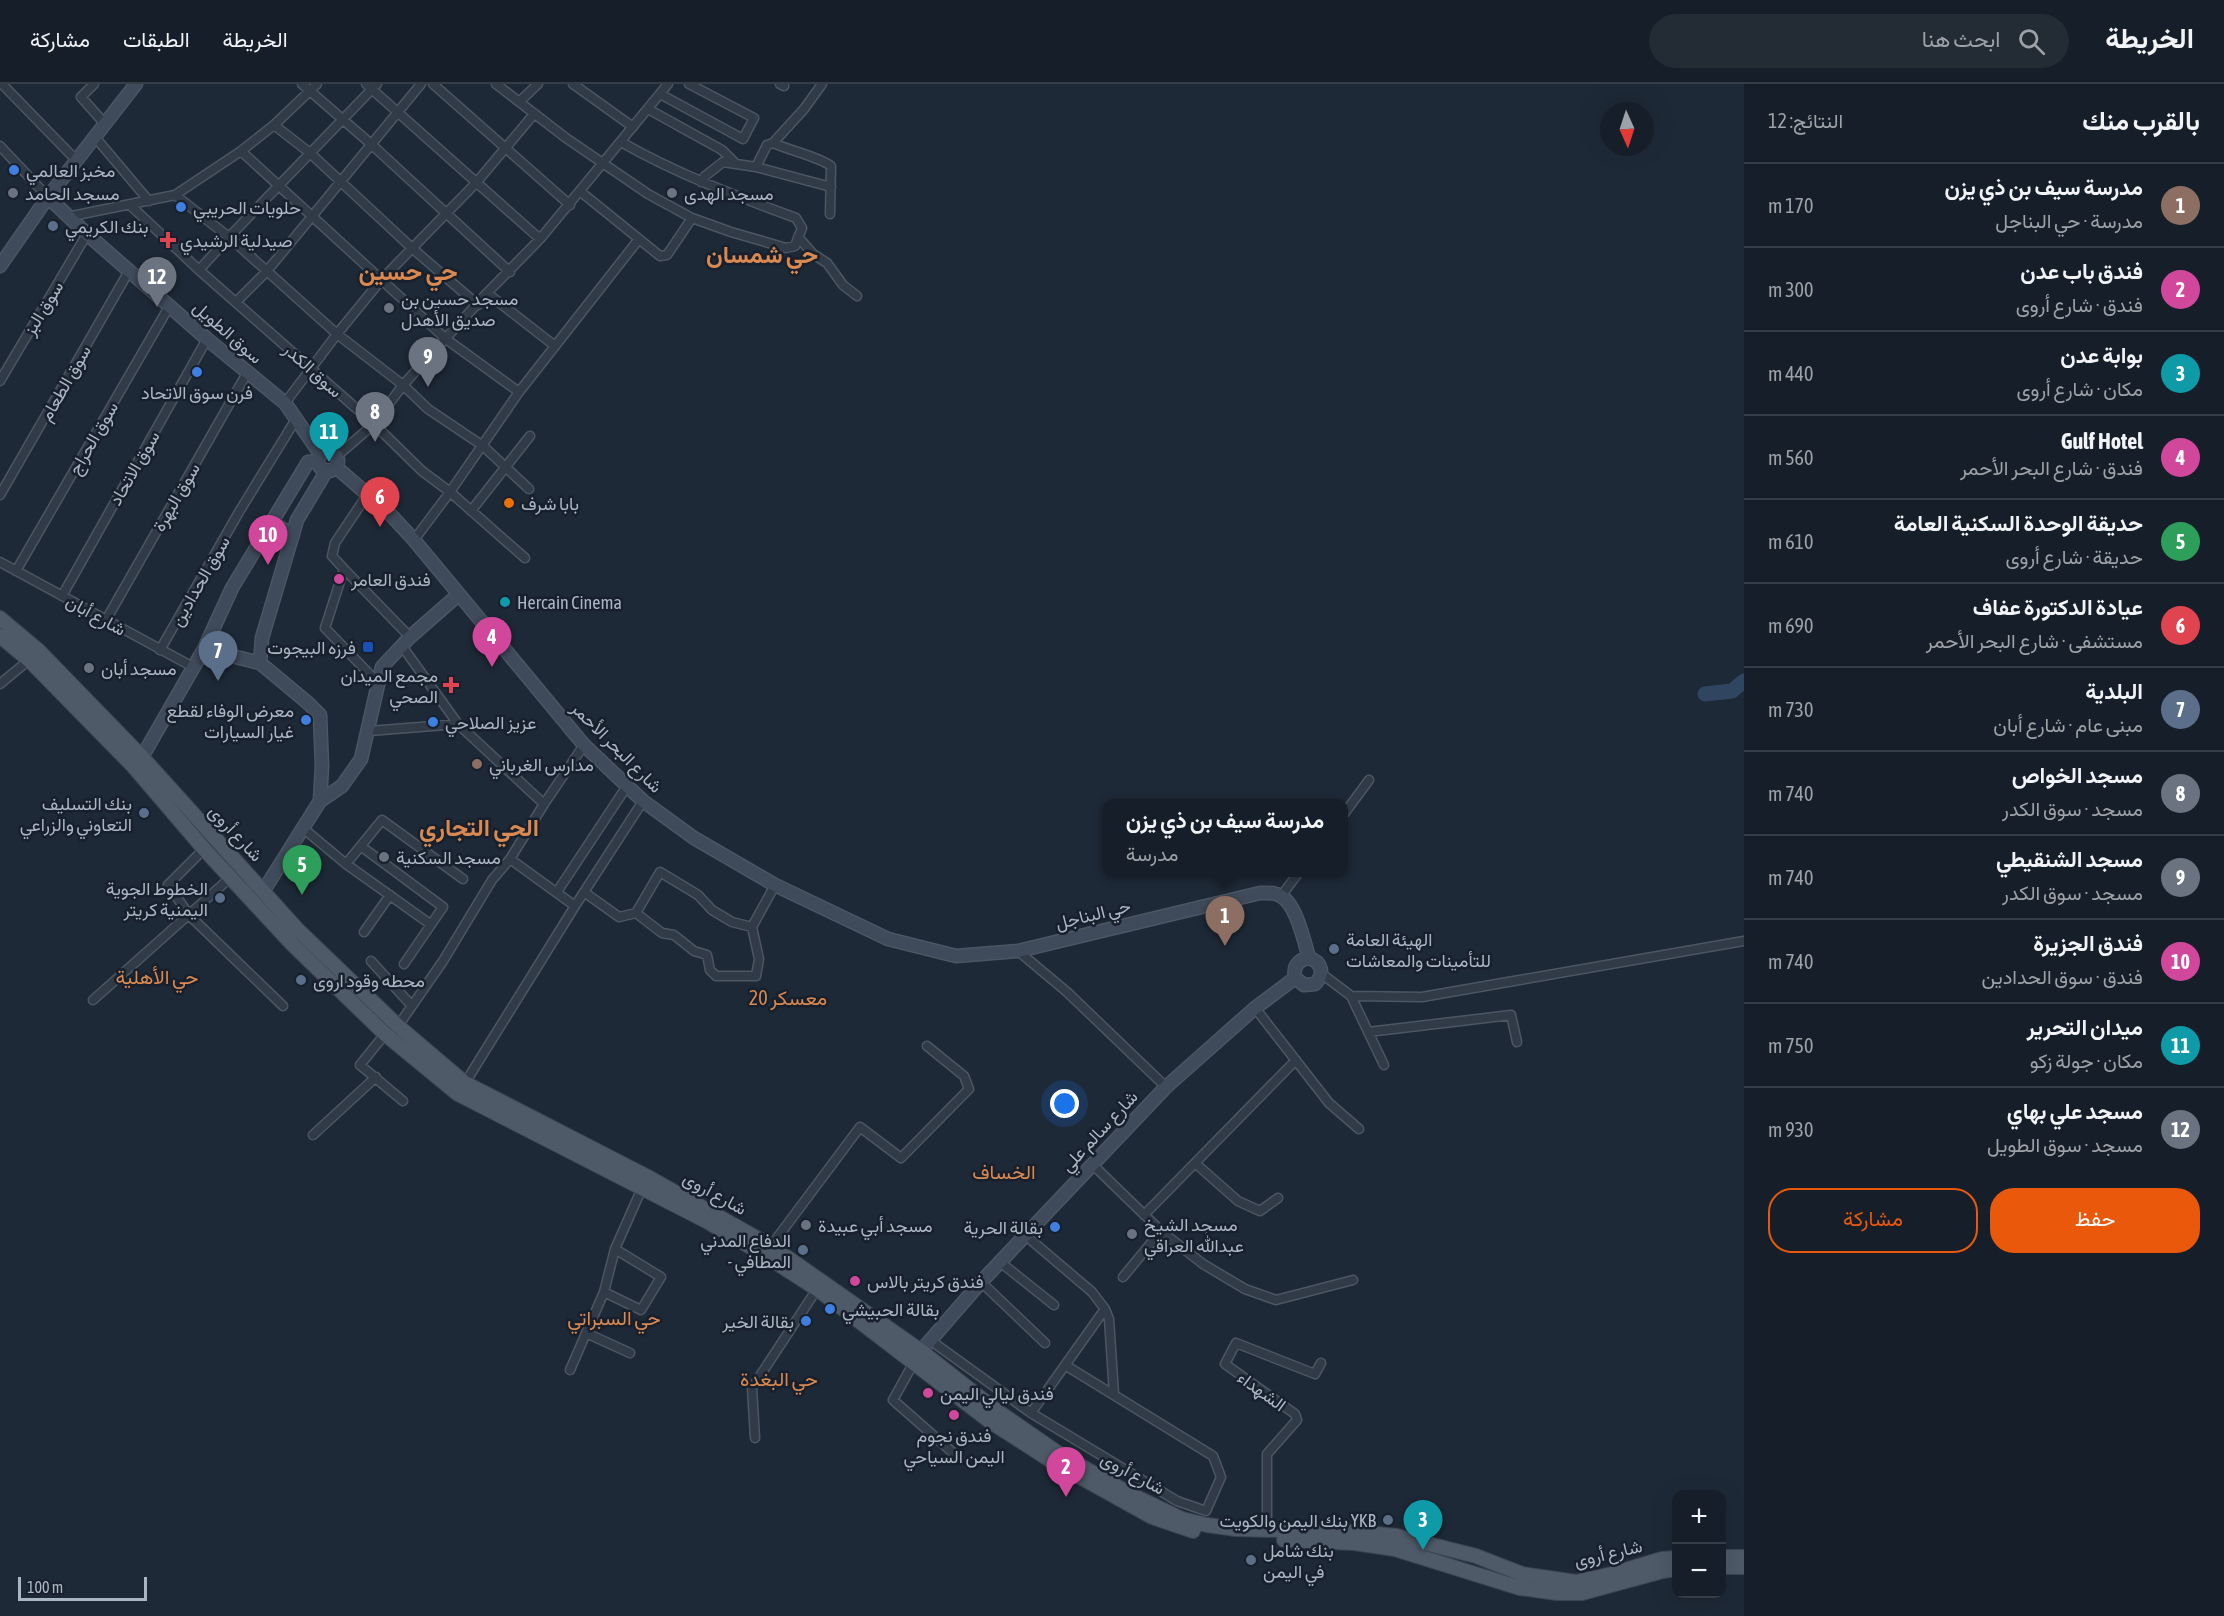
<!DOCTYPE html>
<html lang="ar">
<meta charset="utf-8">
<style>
body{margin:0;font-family:"Asap Condensed",Vazirmatn,sans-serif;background:#232c35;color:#f1f3f6;direction:rtl}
.controls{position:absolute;right:18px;bottom:18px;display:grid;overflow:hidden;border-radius:12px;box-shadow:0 6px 24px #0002}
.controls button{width:54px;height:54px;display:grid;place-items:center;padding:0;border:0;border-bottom:2px solid #353d46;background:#161f29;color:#f1f3f6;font:30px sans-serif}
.compass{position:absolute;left:1600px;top:18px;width:54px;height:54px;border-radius:50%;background:#161f29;box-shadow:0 6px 24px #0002;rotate:177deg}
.scale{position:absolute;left:18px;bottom:15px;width:129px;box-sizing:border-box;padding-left:6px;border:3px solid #abb6c5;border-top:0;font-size:16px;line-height:21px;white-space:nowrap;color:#abb6c5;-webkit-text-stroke:4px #17202c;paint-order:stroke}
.you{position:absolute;left:1065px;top:1020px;width:21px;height:21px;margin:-15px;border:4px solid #fff;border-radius:50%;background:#1a73e8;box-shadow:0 0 0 9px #1a73e833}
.badge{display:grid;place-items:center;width:39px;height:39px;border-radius:50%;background:#ea580c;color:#fff;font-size:20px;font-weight:700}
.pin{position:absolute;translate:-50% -50px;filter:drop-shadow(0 2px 3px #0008)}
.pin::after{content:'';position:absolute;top:32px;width:21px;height:18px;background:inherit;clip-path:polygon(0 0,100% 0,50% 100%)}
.popup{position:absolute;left:1102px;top:715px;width:246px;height:78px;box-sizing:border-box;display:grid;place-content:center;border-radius:12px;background:#161f29;filter:drop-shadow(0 2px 4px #0005);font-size:20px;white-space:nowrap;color:#9ea2a8}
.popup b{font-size:22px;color:#f1f3f6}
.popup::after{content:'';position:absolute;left:50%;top:100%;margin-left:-12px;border:12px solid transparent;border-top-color:#161f29}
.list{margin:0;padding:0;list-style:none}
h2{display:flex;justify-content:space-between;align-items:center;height:78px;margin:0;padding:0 24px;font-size:26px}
h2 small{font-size:20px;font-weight:400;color:#9ea2a8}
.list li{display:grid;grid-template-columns:39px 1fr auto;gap:18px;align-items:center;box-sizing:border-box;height:84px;padding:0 24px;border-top:2px solid #353d46}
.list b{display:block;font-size:22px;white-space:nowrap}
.list p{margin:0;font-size:20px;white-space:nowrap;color:#9ea2a8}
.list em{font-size:20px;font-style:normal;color:#9ea2a8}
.actions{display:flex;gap:12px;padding:18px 24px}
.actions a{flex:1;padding:14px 0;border:2px solid #ea580c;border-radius:24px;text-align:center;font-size:21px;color:#ea580c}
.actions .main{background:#ea580c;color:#fff}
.icon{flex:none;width:33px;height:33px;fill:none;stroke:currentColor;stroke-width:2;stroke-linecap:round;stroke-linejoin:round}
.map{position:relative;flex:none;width:1744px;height:1532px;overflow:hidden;direction:ltr}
header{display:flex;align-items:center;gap:36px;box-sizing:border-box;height:84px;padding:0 30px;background:#161f29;border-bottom:2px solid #353d46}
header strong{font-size:28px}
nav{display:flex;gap:33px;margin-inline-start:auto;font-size:21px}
.search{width:420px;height:54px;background:#232c35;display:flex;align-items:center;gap:15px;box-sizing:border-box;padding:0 21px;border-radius:33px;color:#9ea2a8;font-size:22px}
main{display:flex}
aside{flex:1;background:#161f29}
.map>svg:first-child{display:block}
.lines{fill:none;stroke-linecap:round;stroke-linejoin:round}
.river{stroke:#2f4560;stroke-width:15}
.street-casing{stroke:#4c5663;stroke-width:11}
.secondary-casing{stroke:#4c5663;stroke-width:15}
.primary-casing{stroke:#3b4451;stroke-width:16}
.street{stroke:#313b47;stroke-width:8}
.secondary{stroke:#3f4a5b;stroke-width:12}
.primary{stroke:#4f5a68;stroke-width:14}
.shop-dot{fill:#3f7fe0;stroke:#17202c;stroke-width:2}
.worship-dot{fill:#6b7280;stroke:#17202c;stroke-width:2}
.service-dot{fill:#5c6f8a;stroke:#17202c;stroke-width:2}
.health-dot{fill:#e0444e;stroke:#17202c;stroke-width:2}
.food-dot{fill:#e8710a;stroke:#17202c;stroke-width:2}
.hotel-dot{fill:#d1479c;stroke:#17202c;stroke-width:2}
.culture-dot{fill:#0f9aa8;stroke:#17202c;stroke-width:2}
.transit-dot{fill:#1a4fb4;stroke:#17202c;stroke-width:2}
.education-dot{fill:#8d6e63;stroke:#17202c;stroke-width:2}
.labels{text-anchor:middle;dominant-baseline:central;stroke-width:5;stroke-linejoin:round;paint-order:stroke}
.poi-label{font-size:18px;fill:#abb6c5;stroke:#17202c;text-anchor:start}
.street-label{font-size:18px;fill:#abb6c5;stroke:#17202c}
.neighbourhood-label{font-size:20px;fill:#da8951;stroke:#17202c}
.district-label{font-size:24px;font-weight:bold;fill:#da8951;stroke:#17202c}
</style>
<header>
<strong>الخريطة</strong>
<div class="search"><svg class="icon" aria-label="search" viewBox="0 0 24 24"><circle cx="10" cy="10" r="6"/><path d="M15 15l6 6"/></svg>ابحث هنا</div>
<nav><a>الخريطة</a><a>الطبقات</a><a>مشاركة</a></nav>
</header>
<main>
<aside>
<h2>بالقرب منك<small>النتائج: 12</small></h2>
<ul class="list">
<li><span class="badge" style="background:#8d6e63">1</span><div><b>مدرسة سيف بن ذي يزن</b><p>مدرسة · حي البناجل</p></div><em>170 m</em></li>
<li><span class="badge" style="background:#d1479c">2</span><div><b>فندق باب عدن</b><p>فندق · شارع أروى</p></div><em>300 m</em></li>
<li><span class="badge" style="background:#0f9aa8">3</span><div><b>بوابة عدن</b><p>مكان · شارع أروى</p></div><em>440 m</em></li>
<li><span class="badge" style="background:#d1479c">4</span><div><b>Gulf Hotel</b><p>فندق · شارع البحر الأحمر</p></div><em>560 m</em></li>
<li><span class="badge" style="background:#2e9e5b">5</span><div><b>حديقة الوحدة السكنية العامة</b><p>حديقة · شارع أروى</p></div><em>610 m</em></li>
<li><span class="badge" style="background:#e0444e">6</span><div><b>عيادة الدكتورة عفاف</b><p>مستشفى · شارع البحر الأحمر</p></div><em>690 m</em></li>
<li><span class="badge" style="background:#5c6f8a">7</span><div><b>البلدية</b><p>مبنى عام · شارع أبان</p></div><em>730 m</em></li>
<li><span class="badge" style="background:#6b7280">8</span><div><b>مسجد الخواص</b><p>مسجد · سوق الكدر</p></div><em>740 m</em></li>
<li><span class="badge" style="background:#6b7280">9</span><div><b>مسجد الشنقيطي</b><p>مسجد · سوق الكدر</p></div><em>740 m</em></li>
<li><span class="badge" style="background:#d1479c">10</span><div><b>فندق الجزيرة</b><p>فندق · سوق الحدادين</p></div><em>740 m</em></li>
<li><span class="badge" style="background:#0f9aa8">11</span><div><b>ميدان التحرير</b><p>مكان · جولة زكو</p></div><em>750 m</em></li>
<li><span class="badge" style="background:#6b7280">12</span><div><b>مسجد علي بهاي</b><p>مسجد · سوق الطويل</p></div><em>930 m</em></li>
</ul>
<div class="actions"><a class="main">حفظ</a><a>مشاركة</a></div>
</aside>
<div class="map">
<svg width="1744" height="1532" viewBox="0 0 1744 1532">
<rect width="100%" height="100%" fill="#1e2937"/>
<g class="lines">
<path class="river" d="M1705,610L1732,607L1744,597"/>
<g class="street-casing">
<path id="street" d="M2,0L76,76
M94,0L81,13L105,40
M302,0L371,60L510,188
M366,0L540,155
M433,0L570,121
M496,0L566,54L648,110L692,134L731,148L786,164L795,162L802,144L796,134C736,112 677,90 621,58
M573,0L633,43
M780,0L784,2
M660,10L743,55L754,34L689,0
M519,18L538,0
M648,25L722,66L734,78
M274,41L310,69L413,165L478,221
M95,53L149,117
M773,59C788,66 820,73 831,82L830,130
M0,62L48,113
M241,67L446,255L519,308
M756,83L831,103
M701,98L705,92L723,78L756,83L767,61L773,59L804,25L822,0
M581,108L660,172L667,171L692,134
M175,111L229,153L337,250L403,301L428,325L483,362L529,405
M130,121L199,186L374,340L422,387L450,408L525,474
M67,133L175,111L241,67L274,41L317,0
M798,153L813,170L827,179L843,201L857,212
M199,186L229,153L377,0
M487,209L555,262
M236,218L267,187L421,0
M0,297L87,150
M285,319L337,250L382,195L476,99L534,30
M337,372L374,340L403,301L487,209L540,155L668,0
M0,411L129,187
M367,411L335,459L332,472L344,485L325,544L378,599
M471,427L530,352
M414,456L450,408L519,308L639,155
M0,478L193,583
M344,485L410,553
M16,487L170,221
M62,512L207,255
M106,536L247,289
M402,562L458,640
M160,566L239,428L296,335
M0,600L29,576
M369,647L458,640L544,720
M1344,730L1369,696
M304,745L346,780L430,840
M362,763L443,823L404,880
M204,765L168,801L190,832L283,922
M346,780L382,736L463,795
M557,808L627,702
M584,808L619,833L636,829L660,788L698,811L712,826L732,838L752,843L775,801
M1282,811L1299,788
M575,822L510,775L544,720L584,661
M636,829L662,849L674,851L694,867L707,871L710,886L716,892H756L759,875L752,843
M364,848L390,811
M1018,867L1067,908L1166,1003
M371,877L412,922
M1322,890L1351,912L1422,913L1744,857
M1351,912L1384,981
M93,916L231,793
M1255,924L1329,1019L1359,1045
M398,942L443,877L492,796L510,775
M1368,948L1511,931L1517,958
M385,950L360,981L403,1017
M465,999L575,822L643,717
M313,1051L376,993
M1195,1079L1238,1117L1260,1127L1278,1114
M1092,1080L1161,1147L1203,1180L1245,1205L1276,1216L1353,1196
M1144,1131L1296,976
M1025,1151L1092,1208L1105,1225
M771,1162L860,1043L901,1074L969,1005L964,992L927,962
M1000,1178L1054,1221
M1123,1193L1161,1147
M981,1198L1045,1259
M604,1208L641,1226L661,1193L615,1165
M586,1249L630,1269
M930,1256L1031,1329
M914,1278L893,1316L959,1374
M1065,1281L1213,1372L1221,1393L1206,1427L1177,1417L1031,1329L1105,1225L1109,1235L1114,1310
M570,1286L604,1208L615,1165L642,1104
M755,1354L752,1304L817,1205
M1267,1446V1370L1297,1336L1295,1330L1225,1280L1236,1259L1315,1290L1321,1279"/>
</g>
<g class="secondary-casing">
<path id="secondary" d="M48,113L87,150L207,255L285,319L321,371
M0,182L48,113L136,0
M318 377a10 10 0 1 1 20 0a10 10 0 1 1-20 0Z
M336,383L391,431L414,456L584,661L643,717L694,754L775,801L888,855L956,872L1018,867L1260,809C1266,809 1273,808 1279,811C1296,818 1304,857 1309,874C1322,878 1325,890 1315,900L1304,901L1295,894C1293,882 1298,876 1309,874
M271,438L293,451
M204,565L260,579L308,619L320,631L322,682L320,717
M260,579L262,554L297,436L327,386
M142,673L204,565L232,504L308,378L318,377
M264,806L320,717L342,702L361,675L382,583L410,553L458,511
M921,1267L981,1198L1166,1003L1255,924L1295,894"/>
</g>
<g class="primary-casing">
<path id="primary" d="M0,534L38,566L142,673L297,845L398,942L465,999L648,1093L771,1162L921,1267L996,1326L1058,1369L1132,1411L1182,1435L1207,1441L1236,1445L1355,1448L1397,1452L1476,1472L1522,1490L1576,1498L1612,1490L1662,1475L1676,1474
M0,552L29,576L133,682L204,765L292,860L385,950L458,1010L708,1138L761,1169L817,1205L988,1336L1053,1378L1152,1433L1193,1447
M1284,1456L1354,1459L1395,1465L1520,1504L1557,1509H1582L1663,1487L1676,1485
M1722,1473H1744
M1722,1483H1744"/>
</g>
<use href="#street" class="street"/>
<use href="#secondary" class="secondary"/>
<use href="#primary" class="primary"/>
</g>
<g class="shop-dot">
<circle cx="14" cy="86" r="6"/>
<circle cx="181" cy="123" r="6"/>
<circle cx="197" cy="288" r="6"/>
<circle cx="306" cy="636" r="6"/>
<circle cx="433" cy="638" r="6"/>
<circle cx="1055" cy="1143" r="6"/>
<circle cx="830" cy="1225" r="6"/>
<circle cx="806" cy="1237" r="6"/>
</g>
<g class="worship-dot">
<circle cx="13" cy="109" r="6"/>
<circle cx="672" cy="109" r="6"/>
<circle cx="389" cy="224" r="6"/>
<circle cx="89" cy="584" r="6"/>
<circle cx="384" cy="773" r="6"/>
<circle cx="806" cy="1141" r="6"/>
<circle cx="1132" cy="1150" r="6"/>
</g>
<g class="service-dot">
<circle cx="53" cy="142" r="6"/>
<circle cx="144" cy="729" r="6"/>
<circle cx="220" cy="814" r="6"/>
<circle cx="1334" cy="865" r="6"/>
<circle cx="301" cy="896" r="6"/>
<circle cx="803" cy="1166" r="6"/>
<circle cx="1388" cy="1436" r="6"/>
<circle cx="1251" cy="1476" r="6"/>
</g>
<g class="health-dot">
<path d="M165 147h6v6h6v6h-6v6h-6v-6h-6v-6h6z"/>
<path d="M448 592h6v6h6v6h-6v6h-6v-6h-6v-6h6z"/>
</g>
<circle class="food-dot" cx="509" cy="419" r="6"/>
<g class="hotel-dot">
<circle cx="339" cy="495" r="6"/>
<circle cx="855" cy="1197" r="6"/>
<circle cx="928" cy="1309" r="6"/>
<circle cx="954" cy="1331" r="6"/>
</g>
<circle class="culture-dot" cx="505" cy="518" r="6"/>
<rect class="transit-dot" x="362" y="557" width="12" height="12" rx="3"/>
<circle class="education-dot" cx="477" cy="680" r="6"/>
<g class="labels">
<g class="poi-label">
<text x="26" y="86">مخبز العالمي</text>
<text x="25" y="109">مسجد الحامد</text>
<text x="684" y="109">مسجد الهدى</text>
<text x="193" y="123">حلويات الحريبي</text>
<text x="65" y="142">بنك الكريمي</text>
<text x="180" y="156">صيدلية الرشيدي</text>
<text x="401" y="214">مسجد حسين بن<tspan x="401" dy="21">صديق الأهدل</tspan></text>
<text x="197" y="308" text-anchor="middle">فرن سوق الاتحاد</text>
<text x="521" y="419">بابا شرف</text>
<text x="351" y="495">فندق العامر</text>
<text x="517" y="518">Hercain Cinema</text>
<text x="356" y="563" text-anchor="end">فرزه البيجوت</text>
<text x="101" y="584">مسجد أبان</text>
<text x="438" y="591" text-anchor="end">مجمع الميدان<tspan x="438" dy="21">الصحي</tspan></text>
<text x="294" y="626" text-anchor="end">معرض الوفاء لقطع<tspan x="294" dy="21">غيار السيارات</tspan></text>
<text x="445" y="638">عزيز الصلاحي</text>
<text x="489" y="680">مدارس الغرباني</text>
<text x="132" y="719" text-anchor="end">بنك التسليف<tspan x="132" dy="21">التعاوني والزراعي</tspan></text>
<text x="396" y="773">مسجد السكنية</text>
<text x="208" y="804" text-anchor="end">الخطوط الجوية<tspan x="208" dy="21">اليمنية كريتر</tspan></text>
<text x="1346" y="855">الهيئة العامة<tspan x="1346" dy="21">للتأمينات والمعاشات</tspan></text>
<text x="313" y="896">محطه وقود اروى</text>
<text x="1144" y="1140">مسجد الشيخ<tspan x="1144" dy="21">عبدالله العراقي</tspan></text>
<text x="818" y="1141">مسجد أبي عبيدة</text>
<text x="1043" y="1143" text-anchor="end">بقالة الحرية</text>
<text x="791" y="1156" text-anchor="end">الدفاع المدني<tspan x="791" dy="21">- المطافي</tspan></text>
<text x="867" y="1197">فندق كريتر بالاس</text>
<text x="842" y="1225">بقالة الحبيشي</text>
<text x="794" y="1237" text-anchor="end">بقالة الخير</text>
<text x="940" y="1309">فندق ليالي اليمن</text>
<text x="954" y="1351" text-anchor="middle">فندق نجوم<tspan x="954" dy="21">اليمن السياحي</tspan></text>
<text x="1376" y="1436" text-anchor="end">بنك اليمن والكويت YKB</text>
<text x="1263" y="1466">بنك شامل<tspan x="1263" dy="21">في اليمن</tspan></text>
</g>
<g class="street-label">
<text transform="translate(43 224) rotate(-59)">سوق البز</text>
<text transform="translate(228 248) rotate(41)">سوق الطويل</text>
<text transform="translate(313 286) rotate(42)">سوق الكدر</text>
<text transform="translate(65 299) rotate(-60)">سوق الطعام</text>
<text transform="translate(93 354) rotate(-60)">سوق الحراج</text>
<text transform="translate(134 384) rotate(-60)">سوق الاتحاد</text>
<text transform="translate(176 413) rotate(-60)">سوق البهرة</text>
<text transform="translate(200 497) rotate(-60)">سوق الحدادين</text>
<text transform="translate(96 531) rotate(29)">شارع أبان</text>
<text transform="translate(617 663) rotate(45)">شارع البحر الأحمر</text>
<text transform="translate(236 749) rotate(47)">شارع أروى</text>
<text transform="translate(1093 830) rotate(-14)">حي البناجل</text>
<text transform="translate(1099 1047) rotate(-47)">شارع سالم علي</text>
<text transform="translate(715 1109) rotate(29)">شارع أروى</text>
<text transform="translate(1262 1307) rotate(36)">الشهداء</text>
<text transform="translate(1133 1389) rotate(28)">شارع أروى</text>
<text transform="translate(1608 1469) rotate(-13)">شارع أروى</text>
</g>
<g class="neighbourhood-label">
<text x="157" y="892">حي الأهلية</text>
<text x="788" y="913">معسكر 20</text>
<text x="1004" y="1087">الخساف</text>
<text x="614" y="1233">حي السبراتي</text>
<text x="779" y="1294">حي البغدة</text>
</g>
<g class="district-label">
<text x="762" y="170">حي شمسان</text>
<text x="408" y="187">حي حسين</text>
<text x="479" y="743">الحي التجاري</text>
</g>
</g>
</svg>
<div class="controls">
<button>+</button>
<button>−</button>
</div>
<svg class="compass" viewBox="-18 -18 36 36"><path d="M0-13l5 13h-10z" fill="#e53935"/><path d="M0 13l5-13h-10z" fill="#9ea2a8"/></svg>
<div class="scale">100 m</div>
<div class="you"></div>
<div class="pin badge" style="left:1225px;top:862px;background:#8d6e63">1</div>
<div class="popup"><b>مدرسة سيف بن ذي يزن</b>مدرسة</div>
<div class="pin badge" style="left:1066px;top:1413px;background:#d1479c">2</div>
<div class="pin badge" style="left:1423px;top:1466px;background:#0f9aa8">3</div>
<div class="pin badge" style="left:492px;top:583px;background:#d1479c">4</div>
<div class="pin badge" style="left:302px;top:811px;background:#2e9e5b">5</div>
<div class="pin badge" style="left:380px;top:443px;background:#e0444e">6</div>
<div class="pin badge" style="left:218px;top:597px;background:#5c6f8a">7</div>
<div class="pin badge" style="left:375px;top:358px;background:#6b7280">8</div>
<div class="pin badge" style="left:428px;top:303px;background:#6b7280">9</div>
<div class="pin badge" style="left:268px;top:481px;background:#d1479c">10</div>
<div class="pin badge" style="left:329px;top:378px;background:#0f9aa8">11</div>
<div class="pin badge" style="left:157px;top:223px;background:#6b7280">12</div>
</div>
</main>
